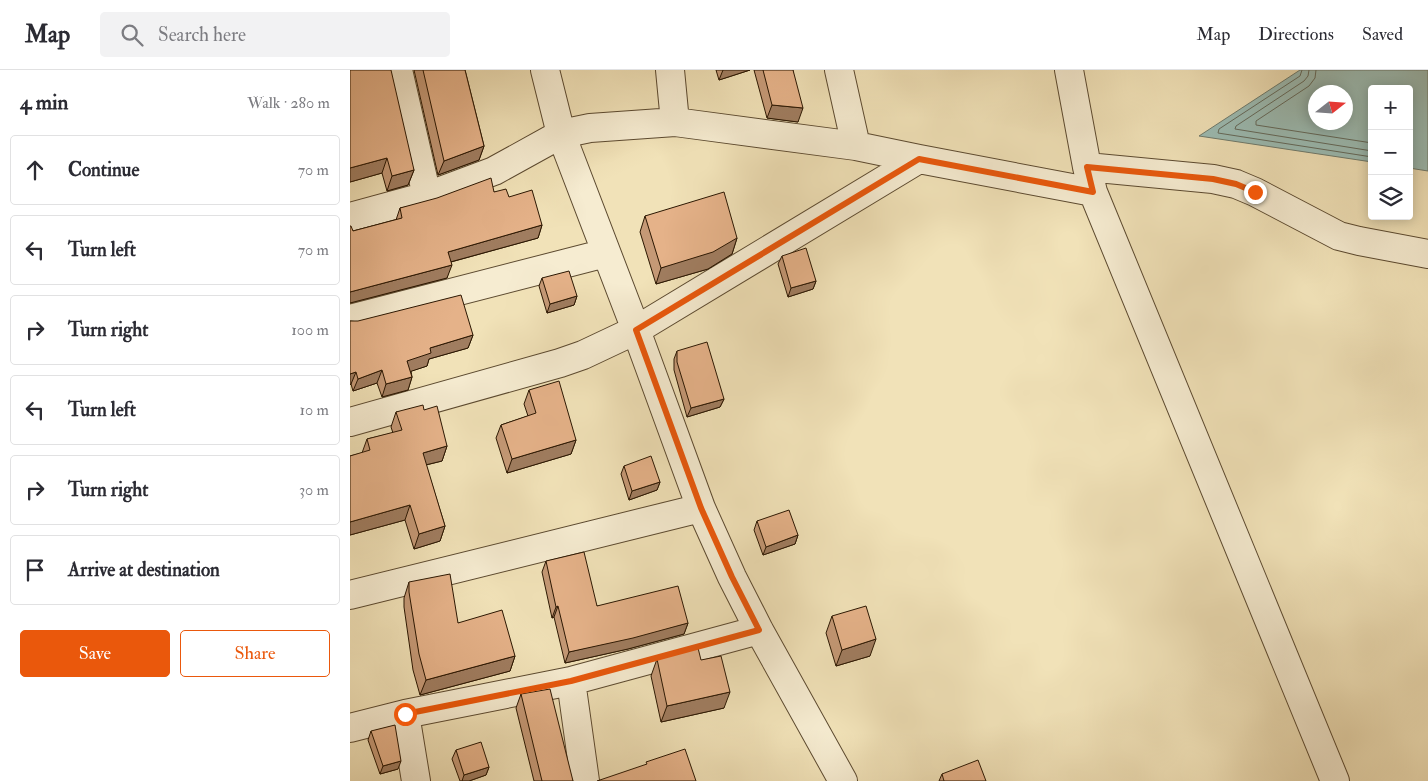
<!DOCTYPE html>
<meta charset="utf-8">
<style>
body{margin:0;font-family:"IM FELL Double Pica",serif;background:#f2f2f3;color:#2b2b33}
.controls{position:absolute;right:15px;top:15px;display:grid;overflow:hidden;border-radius:5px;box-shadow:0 2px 12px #0003}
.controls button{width:45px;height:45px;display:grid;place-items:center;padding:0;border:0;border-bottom:1px solid #e1e1e2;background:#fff;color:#2b2b33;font:25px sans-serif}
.compass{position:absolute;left:958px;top:15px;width:45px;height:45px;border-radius:50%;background:#fff;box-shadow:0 2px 12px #0003;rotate:73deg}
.stop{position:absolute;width:15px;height:15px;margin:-11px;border:4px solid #ea580c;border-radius:50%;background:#fff}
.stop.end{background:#ea580c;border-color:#fff;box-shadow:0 1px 5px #0008}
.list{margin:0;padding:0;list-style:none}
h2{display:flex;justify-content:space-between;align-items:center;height:65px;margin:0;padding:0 20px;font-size:21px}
h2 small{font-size:16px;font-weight:400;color:#7c7c81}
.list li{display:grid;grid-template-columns:32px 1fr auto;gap:15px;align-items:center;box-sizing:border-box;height:70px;margin:0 10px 10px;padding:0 10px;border:1px solid #e1e1e2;border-radius:5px}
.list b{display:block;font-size:19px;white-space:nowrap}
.list em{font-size:16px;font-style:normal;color:#7c7c81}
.actions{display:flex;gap:10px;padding:15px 20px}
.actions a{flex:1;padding:11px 0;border:1px solid #ea580c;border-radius:5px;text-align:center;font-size:18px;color:#ea580c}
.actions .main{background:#ea580c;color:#fff}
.icon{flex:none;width:28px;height:28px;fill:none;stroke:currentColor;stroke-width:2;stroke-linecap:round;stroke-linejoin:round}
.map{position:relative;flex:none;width:1078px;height:711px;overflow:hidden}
header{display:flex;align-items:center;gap:30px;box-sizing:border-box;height:70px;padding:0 25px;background:#fff;border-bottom:1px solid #e1e1e2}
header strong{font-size:24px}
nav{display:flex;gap:28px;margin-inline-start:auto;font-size:18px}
.search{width:350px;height:45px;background:#f2f2f3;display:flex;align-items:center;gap:12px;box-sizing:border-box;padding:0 18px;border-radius:5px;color:#7c7c81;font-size:19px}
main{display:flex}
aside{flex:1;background:#fff}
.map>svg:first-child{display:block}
.water{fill:#9cbdb5;stroke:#6f7b6d;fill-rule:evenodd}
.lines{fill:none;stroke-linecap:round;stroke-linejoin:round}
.shore{stroke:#646a5c;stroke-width:1}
.minor-casing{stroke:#5c4a30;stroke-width:30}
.minor{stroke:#f6ecd1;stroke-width:28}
.wall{fill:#c59976;stroke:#2b1702}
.shaded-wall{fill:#a07d60;stroke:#2b1702}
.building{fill:#e5b289;stroke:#2b1702}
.route{stroke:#ea580c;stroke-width:6}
</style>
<header>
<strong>Map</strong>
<div class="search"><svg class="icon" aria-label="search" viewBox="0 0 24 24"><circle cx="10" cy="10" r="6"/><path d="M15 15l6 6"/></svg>Search here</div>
<nav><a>Map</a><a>Directions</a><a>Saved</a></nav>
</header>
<main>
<aside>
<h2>4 min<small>Walk · 280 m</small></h2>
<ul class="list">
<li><svg class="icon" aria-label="ahead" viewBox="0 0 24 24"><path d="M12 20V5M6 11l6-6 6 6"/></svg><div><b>Continue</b></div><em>70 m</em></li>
<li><svg class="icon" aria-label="left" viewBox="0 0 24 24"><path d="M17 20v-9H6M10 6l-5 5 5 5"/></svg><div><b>Turn left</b></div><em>70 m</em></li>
<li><svg class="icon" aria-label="right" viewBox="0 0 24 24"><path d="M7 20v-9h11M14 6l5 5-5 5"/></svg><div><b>Turn right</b></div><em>100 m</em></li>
<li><svg class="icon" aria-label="left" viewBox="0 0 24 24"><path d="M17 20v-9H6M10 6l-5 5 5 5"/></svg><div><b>Turn left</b></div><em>10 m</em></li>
<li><svg class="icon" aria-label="right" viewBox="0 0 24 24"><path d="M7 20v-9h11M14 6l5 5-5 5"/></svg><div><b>Turn right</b></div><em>30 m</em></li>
<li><svg class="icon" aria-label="arrive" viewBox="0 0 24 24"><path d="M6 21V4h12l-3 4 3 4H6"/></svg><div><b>Arrive at destination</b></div></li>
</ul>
<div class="actions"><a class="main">Save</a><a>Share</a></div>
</aside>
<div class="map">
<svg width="1078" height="711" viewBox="0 0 1078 711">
<rect width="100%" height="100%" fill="#f1e2b8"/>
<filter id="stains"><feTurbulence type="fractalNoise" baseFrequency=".004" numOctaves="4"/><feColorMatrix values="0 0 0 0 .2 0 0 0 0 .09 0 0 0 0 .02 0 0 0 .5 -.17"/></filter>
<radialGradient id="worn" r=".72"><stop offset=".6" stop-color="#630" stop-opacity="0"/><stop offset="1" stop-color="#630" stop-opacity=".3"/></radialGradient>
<path class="water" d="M950,0H1078V101L1059,98V19H1022V92L849,66ZM966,22H996V52H966Z"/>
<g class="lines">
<path class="shore" d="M952,0L950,6L869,59L868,63L1022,87
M959,0L958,6L954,11L886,56L885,59L1022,81
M966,0L965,8L959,16L906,51V55L1022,73"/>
<g class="minor-casing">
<path id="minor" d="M48,0L77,126
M195,0L211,64L286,260L351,438L382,507L409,560L493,711
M320,0L325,52
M489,0L506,76
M737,97L863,109L886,114L905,122L989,166L1009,171L1078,184
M743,122L985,711
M0,147L77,126L144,101L211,64L240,58L325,52L506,76L569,89L743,122L737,97L719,0
M0,249L256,183
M0,352L210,293L233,285L286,260L569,89
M0,525L351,438
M221,611L235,711
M55,644L66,711
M0,658L55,644L221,611L409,560"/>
</g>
<use href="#minor" class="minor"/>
</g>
<path class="wall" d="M0,0L64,100L58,115L37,121L32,103L0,112Z
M64,0H115L134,76L129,90L88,105Z
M366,0H400L369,10Z
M404,0H443L448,52L417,48Z
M144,122L159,127L192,155L188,168L101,192L97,208L0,233V156L3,161L46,150L50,138Z
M295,146L387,168L382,184L358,199L306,214L290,162Z
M432,186L466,211L463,219L438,227L428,194Z
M192,208L227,226L224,235L197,243L189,216Z
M0,251L123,265L118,278L79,289L77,296L61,301L62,307L58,320L32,327L27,313L3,321L1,314Z
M327,281L374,329L370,337L337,347L324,300V289Z
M179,320L226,370L221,384L157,403L146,368L151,355L178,346L174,334Z
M74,340L97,376L92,391L76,395L95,456L90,471L64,479L55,450L0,465V386L12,383L17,369L43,363L41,357L46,342Z
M274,396L310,412L307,420L279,430L271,404Z
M407,451L448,465L445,474L413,485L404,460Z
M196,491L247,536L338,553L334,564L278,579L215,593L204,547L202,548L192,502Z
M59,512L108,553L165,586L160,601L70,625L63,600L54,537V528Z
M482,546L520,586L486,596L476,563Z
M307,589L351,590L374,638L311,652L301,606Z
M171,624L223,711H184L166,638Z
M21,661L48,699L30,704L18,670Z
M106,680L139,697L136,705L119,711H110L102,689Z
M592,704L636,711H589Z"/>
<path class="shaded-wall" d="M373,0H400L369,10Z
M422,35L453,38L448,52L417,48Z
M134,76L129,90L88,105L94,91Z
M37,88L32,103L0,112V98Z
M64,100L58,115L37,121L42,106Z
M192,155L188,168L93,194L98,182Z
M387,168L382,184L358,199L306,214L311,198Z
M102,195L97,208L0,233V222Z
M466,211L463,219L438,227L441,218Z
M227,226L224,235L197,243L200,234Z
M123,265L118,278L79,289L77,296L53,304L57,291L80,278Z
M32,300L27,313L3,321L8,309Z
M6,302L1,314L0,315V304Z
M62,307L58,320L32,327L36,314Z
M374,329L370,337L337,347L341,338Z
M226,370L221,384L157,403L162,389Z
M97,376L92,391L67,397L73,383Z
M310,412L307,420L279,430L282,421Z
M60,435L55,450L0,465V452Z
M95,456L90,471L64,479L69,464Z
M448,465L445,474L413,485L416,477Z
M208,536L204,547L202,548L206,537Z
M338,553L334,564L278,579L215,593L219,582Z
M526,569L520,586L486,596L492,580Z
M165,586L160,601L70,625L76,610Z
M380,622L374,638L311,652L317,636Z
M51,691L48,699L30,704L33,696Z
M139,697L136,705L119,711H112L114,705Z"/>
<path class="building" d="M0,0H41L64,100L42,106L37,88L0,98Z
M73,0H115L134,76L94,91Z
M413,0H443L453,38L422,35Z
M141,108L144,122L156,119L159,127L182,120L192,155L98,182L102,195L0,222V156H1L3,161L52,148L50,138L87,128Z
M374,122L387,168L363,182L311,198L295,146Z
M456,178L466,211L441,218L432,186Z
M219,201L227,226L200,234L192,208Z
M111,225L123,265L80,278L81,283L57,291L62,307L36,314L32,300L8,309L6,302L0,304V251H8Z
M357,272L374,329L341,338L327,292V281Z
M209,311L226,370L162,389L151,355L186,343L179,320Z
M73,335L74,340L87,336L97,376L73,383L95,456L69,464L60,435L0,452V386L20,380L17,369L52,360L46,342Z
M301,386L310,412L282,421L274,396Z
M439,440L448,465L416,477L407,451Z
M234,482L247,536L328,516L338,553L283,568L219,582L208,536L206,537L196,491Z
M100,504L108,553L152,540L165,586L76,610L69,584L59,522V512Z
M516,536L526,569L492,580L482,546Z
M348,578L351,590L371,586L380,622L317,636L307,589Z
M200,619L223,711H192L171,624Z
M45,655L51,691L33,696L21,661Z
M131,672L139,697L114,705L106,680Z
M335,679L346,711H247L297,694L296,692Z
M628,690L636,711H594L592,704Z"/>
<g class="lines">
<path class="route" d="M55,644L221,611L409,560L382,507L351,438L286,260L569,89L743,122L737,97L863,109L886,114L905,122"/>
</g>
<rect width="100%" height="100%" filter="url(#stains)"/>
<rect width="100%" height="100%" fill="url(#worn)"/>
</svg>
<div class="controls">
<button>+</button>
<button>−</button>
<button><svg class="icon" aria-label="layers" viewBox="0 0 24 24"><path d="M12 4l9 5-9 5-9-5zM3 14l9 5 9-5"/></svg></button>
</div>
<svg class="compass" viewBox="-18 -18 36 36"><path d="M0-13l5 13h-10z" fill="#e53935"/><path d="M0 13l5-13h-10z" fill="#7c7c81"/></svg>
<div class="stop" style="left:55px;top:644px"></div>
<div class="stop end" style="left:905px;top:122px"></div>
</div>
</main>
